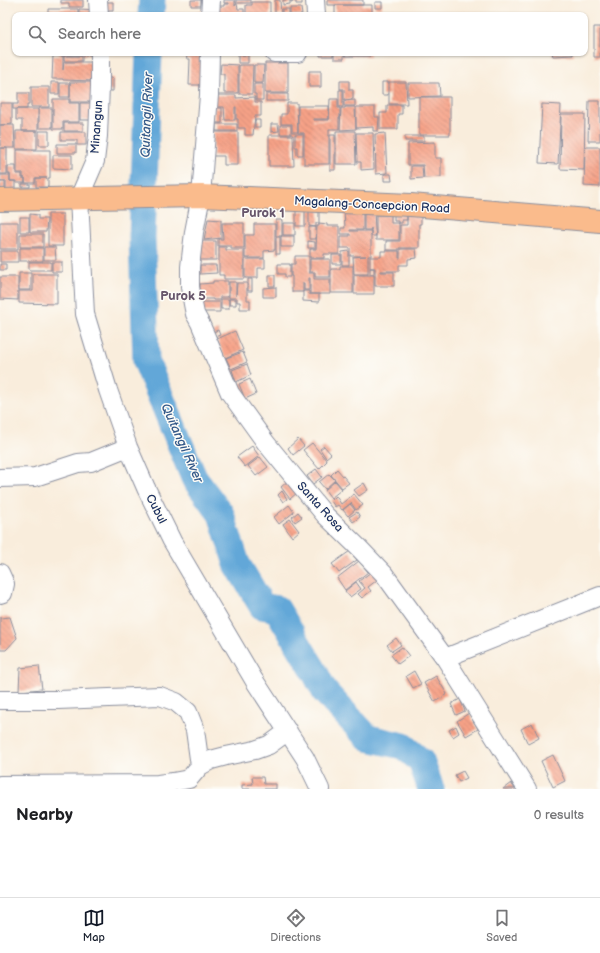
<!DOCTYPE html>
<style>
body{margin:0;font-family:"Balsamiq Sans",sans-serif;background:#f2f2f2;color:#202124}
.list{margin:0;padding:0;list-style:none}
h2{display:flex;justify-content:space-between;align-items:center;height:52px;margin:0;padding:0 16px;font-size:17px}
h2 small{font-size:13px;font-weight:400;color:#757577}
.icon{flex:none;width:22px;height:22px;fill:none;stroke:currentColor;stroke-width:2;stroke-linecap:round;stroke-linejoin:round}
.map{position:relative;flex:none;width:600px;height:789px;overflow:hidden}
.search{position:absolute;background:#fff;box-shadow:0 1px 3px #0004;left:12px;right:12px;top:12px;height:44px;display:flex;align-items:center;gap:10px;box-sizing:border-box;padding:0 14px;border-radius:8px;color:#757577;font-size:15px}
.sheet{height:108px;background:#fff}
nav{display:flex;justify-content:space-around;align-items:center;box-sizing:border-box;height:56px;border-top:1px solid #e0e0e0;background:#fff;font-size:11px;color:#757577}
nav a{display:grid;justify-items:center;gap:2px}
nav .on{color:#111827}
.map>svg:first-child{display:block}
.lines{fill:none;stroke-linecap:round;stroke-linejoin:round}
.river{stroke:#62a7d8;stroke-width:27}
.building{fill:url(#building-back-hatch)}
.minor-casing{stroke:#8a8e9d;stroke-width:20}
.major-casing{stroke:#8a8e9d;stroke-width:24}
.minor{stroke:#fff;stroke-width:18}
.major{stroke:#fabb8c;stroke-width:22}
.labels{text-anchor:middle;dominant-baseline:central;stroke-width:3;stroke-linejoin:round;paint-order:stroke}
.street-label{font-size:12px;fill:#1b2f5e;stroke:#fdfcf7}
.water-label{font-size:13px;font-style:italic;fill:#345989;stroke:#fdfcf7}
.neighbourhood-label{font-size:13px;font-weight:bold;fill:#68576c;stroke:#fdfcf7}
</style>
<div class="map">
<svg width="600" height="789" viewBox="0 0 600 789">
<defs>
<pattern id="building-back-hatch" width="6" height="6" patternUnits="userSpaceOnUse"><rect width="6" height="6" fill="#f7a287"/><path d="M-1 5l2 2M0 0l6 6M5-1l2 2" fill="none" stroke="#c78472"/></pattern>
</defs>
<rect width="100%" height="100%" fill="#fdfcf7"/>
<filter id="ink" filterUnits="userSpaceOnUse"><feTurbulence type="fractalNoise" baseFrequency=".025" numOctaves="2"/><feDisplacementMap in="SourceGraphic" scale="8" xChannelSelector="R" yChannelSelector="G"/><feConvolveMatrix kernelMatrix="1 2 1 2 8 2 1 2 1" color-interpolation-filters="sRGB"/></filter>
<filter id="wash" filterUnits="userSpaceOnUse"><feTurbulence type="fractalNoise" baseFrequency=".012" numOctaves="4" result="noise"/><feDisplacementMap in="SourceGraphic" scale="16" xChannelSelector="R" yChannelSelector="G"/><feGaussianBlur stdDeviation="0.9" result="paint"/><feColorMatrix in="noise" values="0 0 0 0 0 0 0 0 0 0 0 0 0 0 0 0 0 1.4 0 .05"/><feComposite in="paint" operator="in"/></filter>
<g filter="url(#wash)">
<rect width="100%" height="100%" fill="#f9eddc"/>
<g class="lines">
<path class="river" d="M151,15L152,0
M149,53L142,237L146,361L194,478L221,514L237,564L262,606L277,609L313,669L325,692L368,738L403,746L421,761L431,789"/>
</g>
<g id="blocks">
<path class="building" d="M61,0H83V7H69V3H61Z
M191,0H201V6H191Z
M224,0H235V6L236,4H237L238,9H244V15H213V6H224V4H229V3H224Z
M236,0H251V3H236Z
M275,0H280L281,14L275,15Z
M283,0H290V4L283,5Z
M291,0H302V4H296V1L291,2Z
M327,0H363V5H327Z
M103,2H113V10H103Z
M252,2H270V15H246V5H252Z
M375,2H382V8H375Z
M335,5H372V15H335Z
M290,8H301L302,15H290Z
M48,9H78V15H48Z
M79,9L98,10V15H79Z
M282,9H289V15H282Z
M202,11V15H191V14Z
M594,27H600V57H594Z
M59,53H96V55H59Z
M186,53H203L202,85H189L190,59H187Z
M320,53H333V56H320Z
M334,53H344V59H334Z
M345,53H370V56H345Z
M552,53H573V55L553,56Z
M238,55H248V63H238Z
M53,56H63V70L64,62H94L93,81L63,80V79H52Z
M64,56H82V61H64Z
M265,63H288V93H265Z
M221,64L238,65V93H224V74H220Z
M239,65H253L252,94H239Z
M254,65H264L263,83H254Z
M309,71H321V87H309Z
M103,78H113V91H103Z
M340,81H349V90H353V99L344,100V89H340Z
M51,82H59V94H51Z
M70,82H92V102H70Z
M382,82H388V95H382Z
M389,82H406L407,104H389Z
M60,83H70V97H60Z
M408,83H439L440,96L408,97Z
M254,84H263V100H256V94H254Z
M31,87H49V107H31Z
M339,90H343V107H339Z
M18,93H29V105H27V109H13V104H18Z
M266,94H288V101H266Z
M214,95H236V98L255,97V102H261V116H255L253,135H245V128H238V119H236V107H235V120H225L224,107H214Z
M419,97H450V135H419Z
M53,99H69V103H79V122H63V129H53Z
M330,99H338V108H340V118H339V129H329V164H304V133H298V106H329V119H313V120H329Z
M355,100V106H344V101Z
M589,101H600V141H588Z
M0,103H12V124L0,125Z
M80,103H91V120H80Z
M287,103H297L298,132H292V124H281V114H287Z
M542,104L561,105L558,164L539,163Z
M387,105H402V114H398V129H380V113H387Z
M345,107H355L356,129L340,130L341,108H345Z
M356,107H375V117H379L378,131H373V127L356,128Z
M39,108H52V128H39Z
M214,108H222V123H214Z
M16,109H38V131H22V120H16Z
M561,114H585L584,170L560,169Z
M255,120H260V127H255Z
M64,123H83V131H64Z
M216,124H237V131H216Z
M271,124H278L279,131L271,132Z
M0,125H14L15,148H0Z
M280,125H291V134H280Z
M16,131H37V149H16Z
M39,131H49V145H39Z
M336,131H355L356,164H336Z
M61,132H86V145H77V140H61Z
M213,132H238V165H224V156H213Z
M356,133H373L374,169L361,170V162H357Z
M385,133L387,173L376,174L375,134Z
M295,134H303V155H297V147H295Z
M269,135H293L294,166H269Z
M330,135H335V170H330Z
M405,136H424V141H405Z
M435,142V158H441V177L424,178L423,165H408V143Z
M57,144H76V153H57Z
M585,147H600V187L584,186Z
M0,148H7V174H0Z
M17,150H50V178H48V187H36V178H47H35V183H25V178H23V173H17Z
M53,155H72V169L53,168Z
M8,166H16V174H22V178H25V183H16V181H10V174H8Z
M411,166H422L423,178L411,179Z
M384,174H391L392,181H384Z
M0,175H10V181H15V190H6V181H0Z
M0,182H5V189H0Z
M22,184H30V187H22Z
M309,210H319V223H316V227L309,226Z
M344,210H363V230H350V231H371V256H368V274H354L353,257L366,256H350V248H341V236H350V234H341V228H345Z
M364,210H374L375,230L376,236H371V228V230H364Z
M296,211H305V226H296Z
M407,211L421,215V224H419V248H399V250H386V241H400V225H407Z
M30,214L38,215V219H47L46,232H30Z
M48,214H63V246H48Z
M394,214H407V220H402V223H398V221H394Z
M376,215H391V223H399V240H376Z
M20,217H29V232H20Z
M208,219L221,220V238L204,240Z
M276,220H282V236H276Z
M0,222H18V249H0Z
M222,223H244V248H231V246H218V239H223Z
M283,223H295V235H283Z
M319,223L327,224V226H339V254H324V258H310V249H316L317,226H319Z
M254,224H275V250L264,251V258H245V235H254Z
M309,227H316V239H309Z
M20,234H43V247H20Z
M281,236H294V247H281Z
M276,237H280V254H276Z
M199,241H216V260H199Z
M308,241L315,242V248H308Z
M44,247H55L56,260H44Z
M219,247H226V250H244V279H224V275H219Z
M20,248H43V261H20Z
M400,249H416L417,258L408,259V265H399V271H381V272H394V286H375V268H370V257H381V251H399V258H400Z
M0,251H18V262H0Z
M349,251V265H342V252Z
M332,255H341V264H332Z
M295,256H309V273H314V279H330V294H310V278H309V290H304V283H303V292H292V276H291V264H295Z
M245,259H265V268H258V278H245Z
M310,259H330V277H315V272H310Z
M29,262H51V270H29Z
M52,262H62V272H52Z
M0,264H6V270H0Z
M278,264H290V277H285V274H278Z
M200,265H216L217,273L200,274Z
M340,266H353V293H331V269H340Z
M370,268H374V274H370Z
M19,273H31V290H19Z
M33,274H57V304L19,303V291H33Z
M269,275H275V286H269Z
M354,275H374V294H354Z
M0,277H18V300L0,299Z
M248,279H252V291H248Z
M213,281H228V297H220V300H213V299H200V284L213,283Z
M229,282H236V296L237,283H247V300H250V309H240V302H237V298H229Z
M276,287V297H263V288Z
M303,291H309V294H319V302L303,301Z
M221,299H229V309H221Z
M229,299H236V305H229Z
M200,302H220V312H200Z
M218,330L220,335L215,337L213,332Z
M235,331L243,350L225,358L217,339Z
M243,352L247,362L231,369L226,358Z
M247,364L251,375L236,382L232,370Z
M250,379L256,394L245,399L239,384Z
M298,439L304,446L293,455L288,448Z
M312,443L327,461L319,469L303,450Z
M252,446L259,456L245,467L237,457Z
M324,446L331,454L326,458L320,449Z
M260,457L268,467L256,476L248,466Z
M316,469L322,477L313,484L307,476Z
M337,469L349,483L342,488L331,475Z
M329,474L335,480L325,489L319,482Z
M289,480L298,492L290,499L281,487Z
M335,481L342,489L331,498L325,490Z
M364,483L368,490L359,496L354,490Z
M282,491L287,499L283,502L278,495Z
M354,494L363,505L356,510L351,503L342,510L338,505L335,507L331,501L336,496L341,504Z
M350,504L355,510L348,516L343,510Z
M289,505L294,512L279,524L274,517Z
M298,512L302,517L295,522L292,517Z
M357,512L360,517L353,522L349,517Z
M290,519L299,531L292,537L283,524Z
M350,551L357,560L339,573L332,564Z
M359,561L368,572L345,590L337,578Z
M375,569L381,577L368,587L371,591L362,598L358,594L365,588L359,581Z
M356,582L361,589L350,597L345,591Z
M10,617L17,638L6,650H0V618Z
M396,638L401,645L392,651L387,645Z
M402,647L409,656L398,664L391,655Z
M39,666L42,689L19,691L20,668Z
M414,671L421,684L413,688L406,676Z
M436,676L447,694L435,702L424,683Z
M460,699L465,711L456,715L451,704Z
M469,713L478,729L466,736L457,721Z
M532,723L539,738L528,744L521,729Z
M456,726L459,733L453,737L449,730Z
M553,755L565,781L553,787L541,761Z
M463,771L467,778L459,782L455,775Z
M252,777H263L264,784H276V789H242V785L253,784Z
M511,783L515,789H503Z"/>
</g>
</g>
<g filter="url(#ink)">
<use href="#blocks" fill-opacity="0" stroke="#8a8e9d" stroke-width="1"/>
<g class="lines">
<g class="minor-casing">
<path id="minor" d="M98,0L99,15
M315,0L316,15
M210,15L211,0
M100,53V86L98,136L95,161L79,198L85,314L108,390L128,447L146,488L172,541L254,680L305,758L320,789
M210,53L209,95L201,196L194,232L190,267V287L193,304L195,314L200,323L230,393L266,443L325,515L359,548L384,574L445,658L527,789
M274,53H298
M0,478L35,477L78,463L91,462L128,447
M0,573L5,584L3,593L0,594
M445,658L600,596
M0,700H58L160,696L176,702L188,712L195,730L200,766
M0,785L158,784L173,782L189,779L200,766L211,760L226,756L255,750L269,745L288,731"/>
</g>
<g class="major-casing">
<path id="major" d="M0,200L95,198L201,196L411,205L600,221"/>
</g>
<use href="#minor" class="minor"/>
<use href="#major" class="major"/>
</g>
</g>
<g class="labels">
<g class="street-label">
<text transform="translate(97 127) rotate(-86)">Minangun</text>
<text transform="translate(372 205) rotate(3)">Magalang-Concepcion Road</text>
<text transform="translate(320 507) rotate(48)">Santa Rosa</text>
<text transform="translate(156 509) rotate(63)">Cubul</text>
</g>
<g class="water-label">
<text transform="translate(147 115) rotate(-88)">Quitangil River</text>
<text transform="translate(182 443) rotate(66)">Quitangil River</text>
</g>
<g class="neighbourhood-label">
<text x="263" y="213">Purok 1</text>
<text x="183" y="296">Purok 5</text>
</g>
</g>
</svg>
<div class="search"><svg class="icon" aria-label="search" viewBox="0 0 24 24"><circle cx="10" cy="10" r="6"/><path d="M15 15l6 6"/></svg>Search here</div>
</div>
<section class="sheet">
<h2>Nearby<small>0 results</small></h2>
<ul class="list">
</ul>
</section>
<nav>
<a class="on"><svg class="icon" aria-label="map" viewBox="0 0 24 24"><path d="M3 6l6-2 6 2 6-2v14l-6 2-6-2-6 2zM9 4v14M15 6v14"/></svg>Map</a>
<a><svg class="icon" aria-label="directions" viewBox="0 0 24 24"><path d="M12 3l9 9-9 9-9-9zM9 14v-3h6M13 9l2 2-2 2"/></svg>Directions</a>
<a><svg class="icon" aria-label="saved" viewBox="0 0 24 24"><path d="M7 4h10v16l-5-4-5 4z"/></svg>Saved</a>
</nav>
